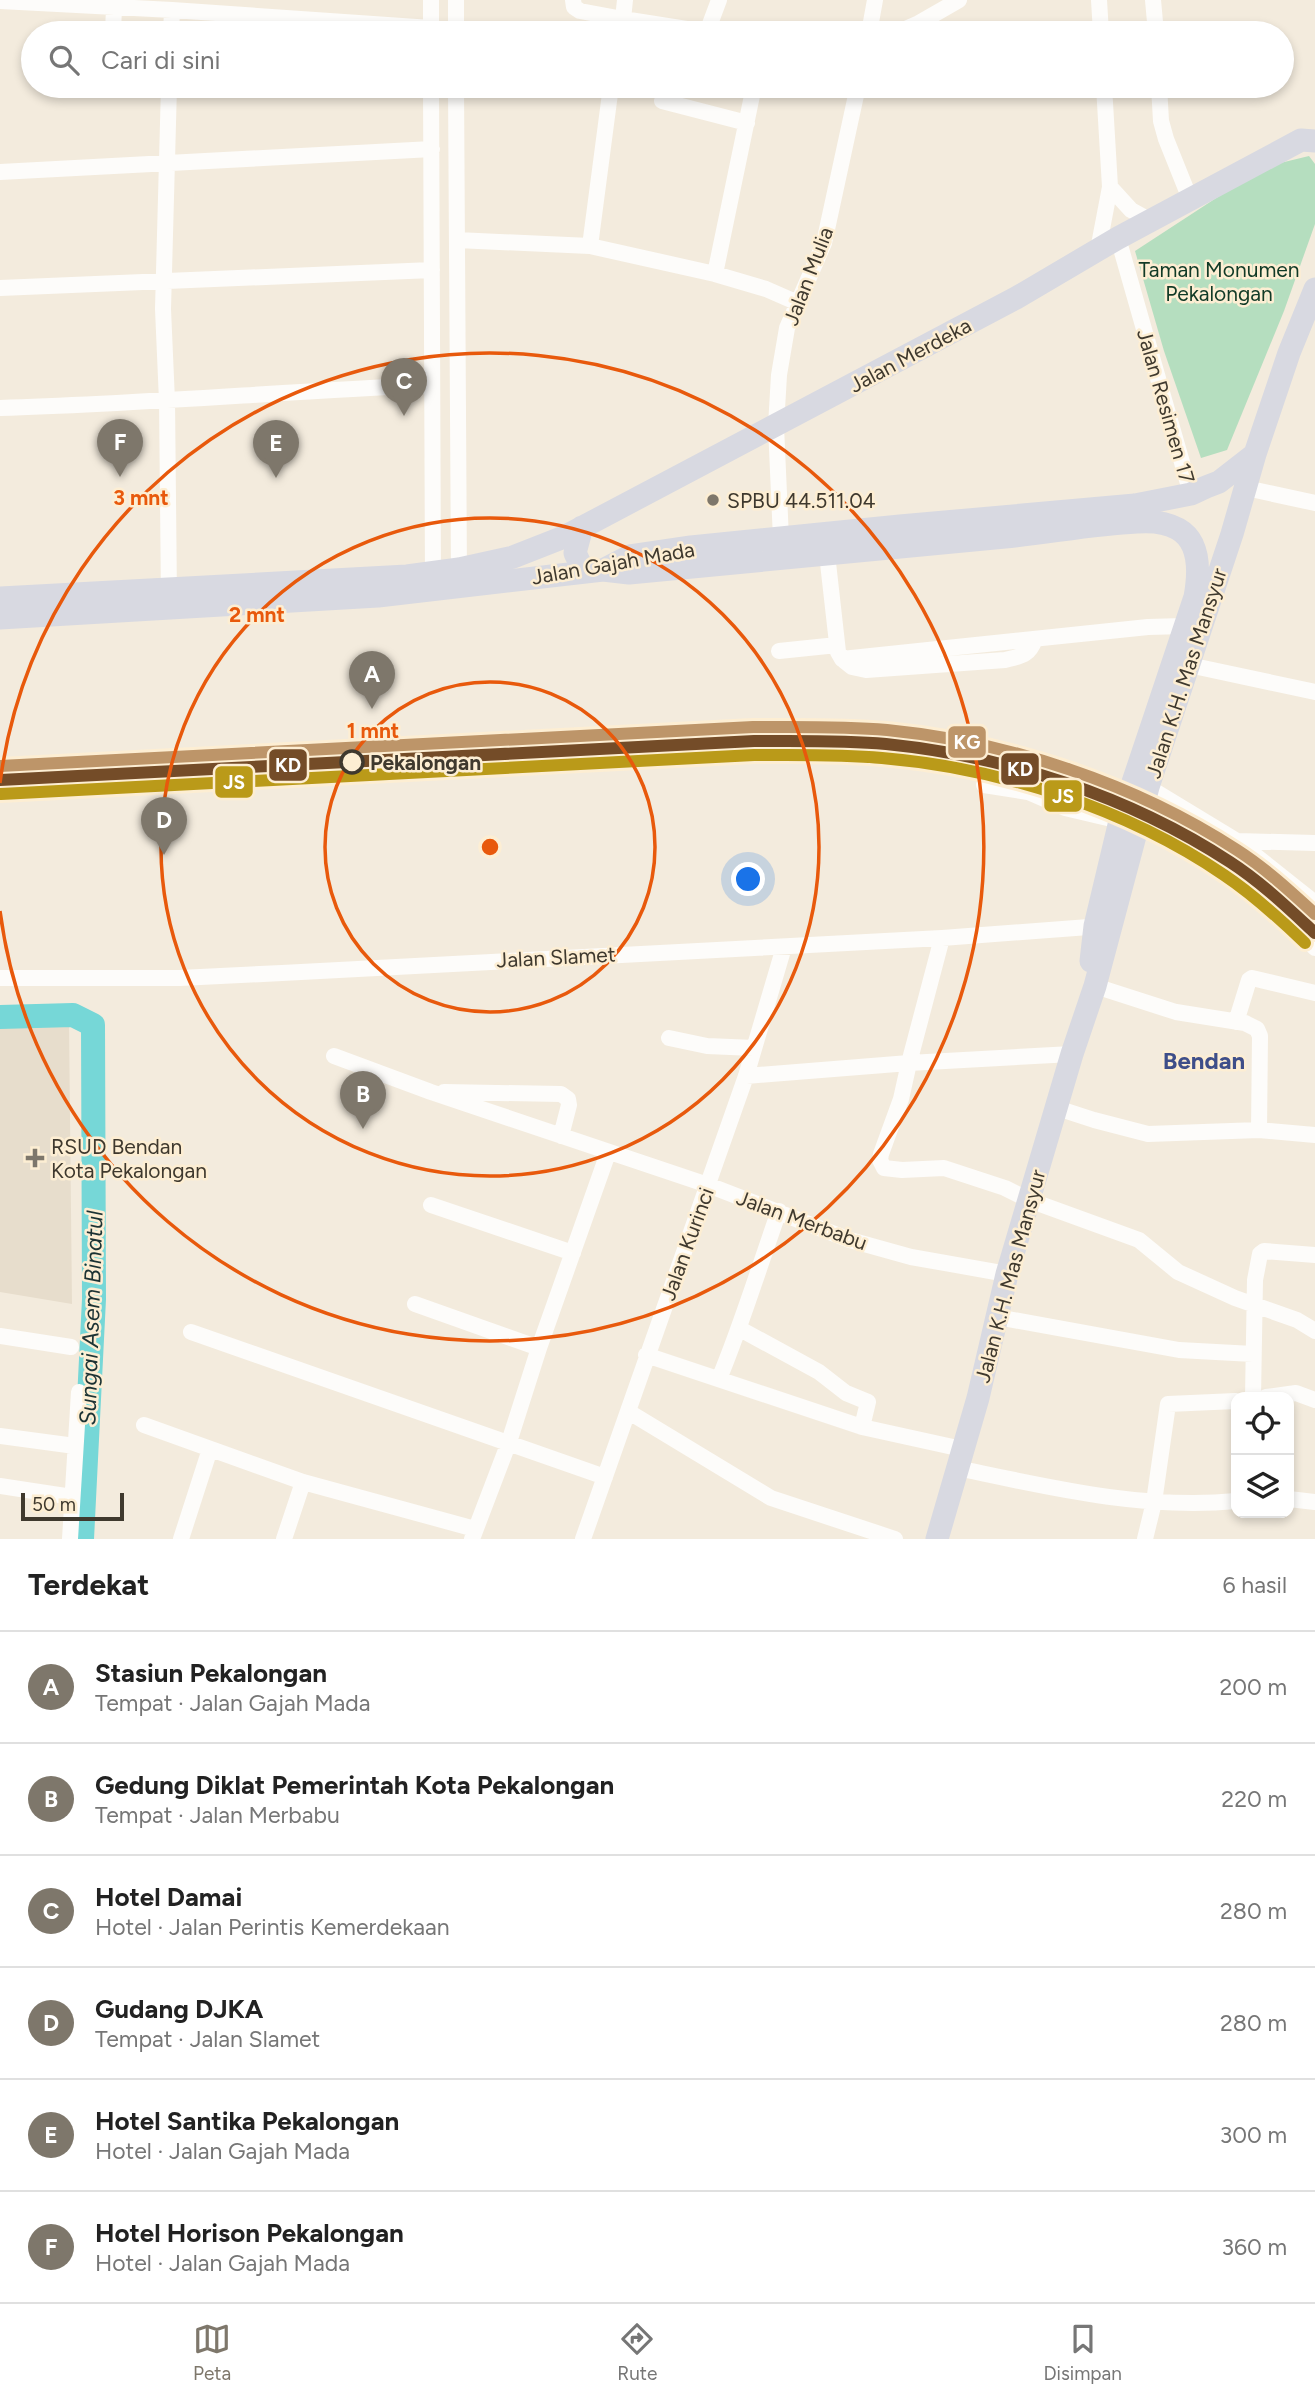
<!DOCTYPE html>
<html lang="id">
<meta charset="utf-8">
<style>
body{margin:0;font-family:Figtree,sans-serif;background:#f2f2f2;color:#222}
.controls{position:absolute;right:21px;bottom:21px;display:grid;overflow:hidden;border-radius:14px;box-shadow:0 4px 10px #0003}
.controls button{width:63px;height:63px;display:grid;place-items:center;padding:0;border:0;border-bottom:2px solid #e0e0e0;background:#fff;color:#222;font:35px sans-serif}
.scale{position:absolute;left:21px;bottom:18px;width:103px;box-sizing:border-box;padding-left:7px;border:4px solid #3f392e;border-top:0;font-size:19px;line-height:24px;white-space:nowrap;color:#3f392e;-webkit-text-stroke:5px #fdeed3;paint-order:stroke}
.you{position:absolute;left:749px;top:880px;width:24px;height:24px;margin:-18px;border:5px solid #fff;border-radius:50%;background:#1a73e8;box-shadow:0 0 0 10px #1a73e833}
.badge{display:grid;place-items:center;width:46px;height:46px;border-radius:50%;background:#7e776b;color:#fff;font-size:23px;font-weight:700}
.pin{position:absolute;translate:-50% -58px;filter:drop-shadow(0 2px 4px #0008)}
.pin::after{content:'';position:absolute;top:37px;width:24px;height:21px;background:inherit;clip-path:polygon(0 0,100% 0,50% 100%)}
.list{margin:0;padding:0;list-style:none}
h2{display:flex;justify-content:space-between;align-items:center;height:91px;margin:0;padding:0 28px;font-size:30px}
h2 small{font-size:23px;font-weight:400;color:#767676}
.list li{display:grid;grid-template-columns:46px 1fr auto;gap:21px;align-items:center;box-sizing:border-box;height:112px;padding:0 28px;border-top:2px solid #e0e0e0}
.list b{display:block;font-size:26px;white-space:nowrap}
.list p{margin:0;font-size:23px;white-space:nowrap;color:#767676}
.list em{font-size:23px;font-style:normal;color:#767676}
.icon{flex:none;width:38px;height:38px;fill:none;stroke:currentColor;stroke-width:2;stroke-linecap:round;stroke-linejoin:round}
.map{position:relative;flex:none;width:1315px;height:1539px;overflow:hidden}
.search{position:absolute;background:#fff;box-shadow:0 4px 10px #0003;left:21px;right:21px;top:21px;height:77px;display:flex;align-items:center;gap:18px;box-sizing:border-box;padding:0 24px;border-radius:38px;color:#767676;font-size:26px}
.sheet{height:763px;background:#fff}
nav{display:flex;justify-content:space-around;align-items:center;box-sizing:border-box;height:98px;border-top:2px solid #e0e0e0;background:#fff;font-size:19px;color:#767676}
nav a{display:grid;justify-items:center;gap:4px}
nav .on{color:#7e776b}
.map>svg:first-child{display:block}
.medical{fill:#e7ddcc}
.green{fill:#b5debf}
.lines{fill:none;stroke-linecap:round;stroke-linejoin:round}
.river{stroke:#76d7d7;stroke-width:24}
.minor{stroke:#fdfcfa;stroke-width:16}
.highway{stroke:#d8d9e1;stroke-width:23}
.rail-1-casing{stroke:#fdeed3;stroke-width:18}
.rail-2-casing{stroke:#fdeed3;stroke-width:18}
.rail-3-casing{stroke:#fdeed3;stroke-width:18}
.rail-1{stroke:#744c28;stroke-width:12}
.rail-2{stroke:#ba9a19;stroke-width:12}
.rail-3{stroke:#bd9569;stroke-width:12}
.ring{fill:none;stroke:#e8590c;stroke-width:3.5}
.poi-dot{fill:#7e776b;stroke:#fdeed3;stroke-width:2.5}
.stop-dot{fill:#fdeed3;stroke:#3f392e;stroke-width:3.5}
.labels{text-anchor:middle;dominant-baseline:central;stroke-width:5;stroke-linejoin:round;paint-order:stroke}
.park-label{font-size:21px;fill:#103a26;stroke:#fdeed3}
.street-label{font-size:21px;fill:#3f392e;stroke:#fdeed3}
.poi-label{font-size:21px;fill:#3f392e;stroke:#fdeed3;text-anchor:start}
.stop-label{font-size:21px;font-weight:bold;fill:#3f392e;stroke:#fdeed3;text-anchor:start}
.water-label{font-size:23px;font-style:italic;fill:#1c3334;stroke:#fdeed3}
.quarter-label{font-size:24px;font-weight:bold;fill:#3e4e89;stroke:#fdeed3}
.centre{fill:#e8590c;stroke:#fdeed3;stroke-width:3.5}
.ring-label{font-size:21px;text-anchor:middle;font-weight:bold;fill:#e8590c;stroke:#fdeed3;stroke-width:5;stroke-linejoin:round;paint-order:stroke}
.line-badge{stroke:#fdeed3;stroke-width:2.5}
.badge-label{font-size:19px;text-anchor:middle;font-weight:bold;fill:#fff}
</style>
<div class="map">
<svg width="1315" height="1539" viewBox="0 0 1315 1539">
<rect width="100%" height="100%" fill="#f3ebdd"/>
<path class="medical" d="M69,1024L72,1304L0,1292V1025Z"/>
<path class="green" d="M1309,156L1315,164V224L1284,311L1227,450L1201,458L1164,351L1135,251L1230,189L1276,164Z"/>
<g class="lines">
<path class="river" d="M0,1017L73,1015L93,1025L94,1299L82,1539"/>
<path class="minor" d="M456,0V33
M573,0L574,7L580,11L623,19L625,0
M1099,0L1101,33
M1153,0L1156,33
M0,1L172,10L431,28
M707,32L719,0
M113,33L114,7
M171,33L172,10
M431,33V0
M620,33L623,19L712,33
M869,33L875,0
M896,33L919,23L959,0
M431,86L433,580
M456,86L459,577
M1159,86L1161,121L1166,139L1190,199
M112,88V86
M662,101L747,123
M0,172L432,149
M1110,187L1131,210L1151,221
M1118,238L1191,494
M457,240L590,246L715,274L766,289L798,303
M590,246L611,86
M1098,250L1110,187L1104,86
M715,274L754,86
M0,288L432,270
M0,408C144,404 288,391 432,385
M1246,488L1315,503
M781,539L776,426L779,375L787,328L824,243L858,86
M827,554L838,652L842,659L1148,627L1184,626
M169,598L167,401L163,309L169,86
M779,651L837,645
M842,659L852,667L866,670L1005,660C1021,656 1029,656 1035,639
M1189,665L1315,692
M984,785L1028,792L1065,808L1120,821
M1148,787L1237,841L1315,903
M1137,828C1168,839 1198,851 1225,869C1259,891 1287,921 1315,948
M1237,841L1315,843
M942,938L909,1063L1072,1054
M0,978H180L282,973L942,938L1102,926
M1095,986L1176,1012L1245,1023L1257,1029L1260,1036L1259,1130
M1236,1022L1249,980L1252,978L1315,993
M669,1038L707,1046L754,1048
M334,1056L431,1092L708,1185L850,1240L911,1257L1007,1274
M746,1076L909,1063L901,1099L881,1154L880,1160L884,1168L902,1170L944,1168L1005,1188L1029,1200L1139,1240L1178,1272L1235,1298L1297,1320L1315,1331
M444,1092L561,1094L568,1099L569,1105L561,1136
M1057,1108L1094,1120L1148,1134L1259,1130L1315,1135
M431,1205L573,1253
M415,1304L539,1348
M997,1317L1179,1350L1253,1354
M740,1329L819,1372L846,1393L868,1402L862,1427
M191,1332L605,1477
M0,1336L71,1347
M646,1355L862,1427L962,1449
M719,1379C742,1324 759,1267 779,1211
M1253,1397L1255,1280L1260,1254L1264,1251L1315,1255
M1266,1397L1296,1393L1315,1400
M629,1412L771,1498L895,1539
M144,1425L303,1482L475,1529
M0,1436L75,1446
M957,1468C1048,1487 1143,1510 1236,1501
M0,1486L72,1497
M1289,1499L1315,1502
M70,1539L79,1392
M181,1539L210,1449
M284,1539L303,1482
M472,1539L509,1442L539,1348L608,1153
M583,1539L746,1076L784,947
M1145,1539L1154,1502L1168,1404L1236,1401"/>
<path class="highway" d="M582,527L575,553L584,572
M603,570L629,573C754,561 879,549 1005,537C1048,533 1093,524 1137,522C1150,521 1166,522 1178,529C1201,542 1199,575 1195,597L1120,821L1095,926L1091,961
M0,598L407,576L459,569L513,557L564,537L1016,298L1118,238L1301,140L1315,141
M0,618L378,596L603,570L630,556L691,547L900,526L1135,505L1191,494L1206,487L1219,482L1255,454
M937,1539L978,1398L1007,1274L1072,1054L1095,986L1148,787L1232,534L1255,454L1289,353L1315,289"/>
<g class="rail-1-casing">
<path id="rail-1" d="M0,780L754,741C798,741 843,740 886,744C1006,756 1129,796 1230,862C1261,882 1288,908 1315,933"/>
</g>
<g class="rail-2-casing">
<path id="rail-2" d="M1,794L754,755C797,755 839,754 882,758C1000,768 1126,808 1224,875C1254,895 1280,919 1305,943"/>
</g>
<g class="rail-3-casing">
<path id="rail-3" d="M0,766L753,727C798,727 842,726 887,730C1009,742 1134,783 1237,850C1265,868 1290,891 1315,914"/>
</g>
<use href="#rail-1" class="rail-1"/>
<use href="#rail-2" class="rail-2"/>
<use href="#rail-3" class="rail-3"/>
</g>
<g class="ring">
<circle cx="490" cy="847" r="165"/>
<circle cx="490" cy="847" r="329"/>
<path d="M0 783A494 494 0 1 1 0 911"/>
</g>
<g class="poi-dot">
<circle cx="713" cy="500" r="7"/>
<path d="M31.5 1147.5h7v7h7v7h-7v7h-7v-7h-7v-7h7z"/>
</g>
<circle class="stop-dot" cx="352" cy="762" r="11"/>
<g class="labels">
<g class="park-label">
<text x="1219" y="269">Taman Monumen<tspan x="1219" dy="24">Pekalongan</tspan></text>
</g>
<g class="street-label">
<text transform="translate(808 276) rotate(-69)">Jalan Mulia</text>
<text transform="translate(910 355) rotate(-28)">Jalan Merdeka</text>
<text transform="translate(1166 406) rotate(74)">Jalan Resimen 17</text>
<text transform="translate(613 563) rotate(-10)">Jalan Gajah Mada</text>
<text transform="translate(1186 673) rotate(-72)">Jalan K.H. Mas Mansyur</text>
<text transform="translate(556 957) rotate(-3)">Jalan Slamet</text>
<text transform="translate(802 1220) rotate(20)">Jalan Merbabu</text>
<text transform="translate(687 1244) rotate(-70)">Jalan Kurinci</text>
<text transform="translate(1010 1276) rotate(-75)">Jalan K.H. Mas Mansyur</text>
</g>
<g class="poi-label">
<text x="727" y="500">SPBU 44.511.04</text>
<text x="51" y="1146">RSUD Bendan<tspan x="51" dy="24">Kota Pekalongan</tspan></text>
</g>
<g class="stop-label">
<text x="370" y="762">Pekalongan</text>
</g>
<g class="water-label">
<text transform="translate(91 1318) rotate(-88)">Sungai Asem Binatul</text>
</g>
<g class="quarter-label">
<text x="1204" y="1060">Bendan</text>
</g>
</g>
<circle cx="490" cy="847" r="10" class="centre"/>
<g class="ring-label">
<text x="141" y="505">3 mnt</text>
<text x="257" y="622">2 mnt</text>
<text x="373" y="738">1 mnt</text>
</g>
<g class="line-badge">
<rect x="947" y="725" width="40" height="34" rx="7" fill="#bd9569"/>
<rect x="268" y="748" width="40" height="34" rx="7" fill="#744c28"/>
<rect x="1000" y="752" width="40" height="34" rx="7" fill="#744c28"/>
<rect x="214" y="765" width="40" height="34" rx="7" fill="#ba9a19"/>
<rect x="1043" y="779" width="40" height="34" rx="7" fill="#ba9a19"/>
</g>
<g class="badge-label">
<text x="967" y="749">KG</text>
<text x="288" y="772">KD</text>
<text x="1020" y="776">KD</text>
<text x="234" y="789">JS</text>
<text x="1063" y="803">JS</text>
</g>
</svg>
<div class="controls">
<button><svg class="icon" aria-label="locate" viewBox="0 0 24 24"><circle cx="12" cy="12" r="6"/><path d="M12 2v4M12 18v4M2 12h4M18 12h4"/></svg></button>
<button><svg class="icon" aria-label="layers" viewBox="0 0 24 24"><path d="M12 4l9 5-9 5-9-5zM3 14l9 5 9-5"/></svg></button>
</div>
<div class="scale">50 m</div>
<div class="you"></div>
<div class="pin badge" style="left:372px;top:709px">A</div>
<div class="pin badge" style="left:363px;top:1129px">B</div>
<div class="pin badge" style="left:404px;top:416px">C</div>
<div class="pin badge" style="left:164px;top:855px">D</div>
<div class="pin badge" style="left:276px;top:478px">E</div>
<div class="pin badge" style="left:120px;top:477px">F</div>
<div class="search"><svg class="icon" aria-label="search" viewBox="0 0 24 24"><circle cx="10" cy="10" r="6"/><path d="M15 15l6 6"/></svg>Cari di sini</div>
</div>
<section class="sheet">
<h2>Terdekat<small>6 hasil</small></h2>
<ul class="list">
<li><span class="badge">A</span><div><b>Stasiun Pekalongan</b><p>Tempat · Jalan Gajah Mada</p></div><em>200 m</em></li>
<li><span class="badge">B</span><div><b>Gedung Diklat Pemerintah Kota Pekalongan</b><p>Tempat · Jalan Merbabu</p></div><em>220 m</em></li>
<li><span class="badge">C</span><div><b>Hotel Damai</b><p>Hotel · Jalan Perintis Kemerdekaan</p></div><em>280 m</em></li>
<li><span class="badge">D</span><div><b>Gudang DJKA</b><p>Tempat · Jalan Slamet</p></div><em>280 m</em></li>
<li><span class="badge">E</span><div><b>Hotel Santika Pekalongan</b><p>Hotel · Jalan Gajah Mada</p></div><em>300 m</em></li>
<li><span class="badge">F</span><div><b>Hotel Horison Pekalongan</b><p>Hotel · Jalan Gajah Mada</p></div><em>360 m</em></li>
</ul>
</section>
<nav>
<a class="on"><svg class="icon" aria-label="map" viewBox="0 0 24 24"><path d="M3 6l6-2 6 2 6-2v14l-6 2-6-2-6 2zM9 4v14M15 6v14"/></svg>Peta</a>
<a><svg class="icon" aria-label="directions" viewBox="0 0 24 24"><path d="M12 3l9 9-9 9-9-9zM9 14v-3h6M13 9l2 2-2 2"/></svg>Rute</a>
<a><svg class="icon" aria-label="saved" viewBox="0 0 24 24"><path d="M7 4h10v16l-5-4-5 4z"/></svg>Disimpan</a>
</nav>
